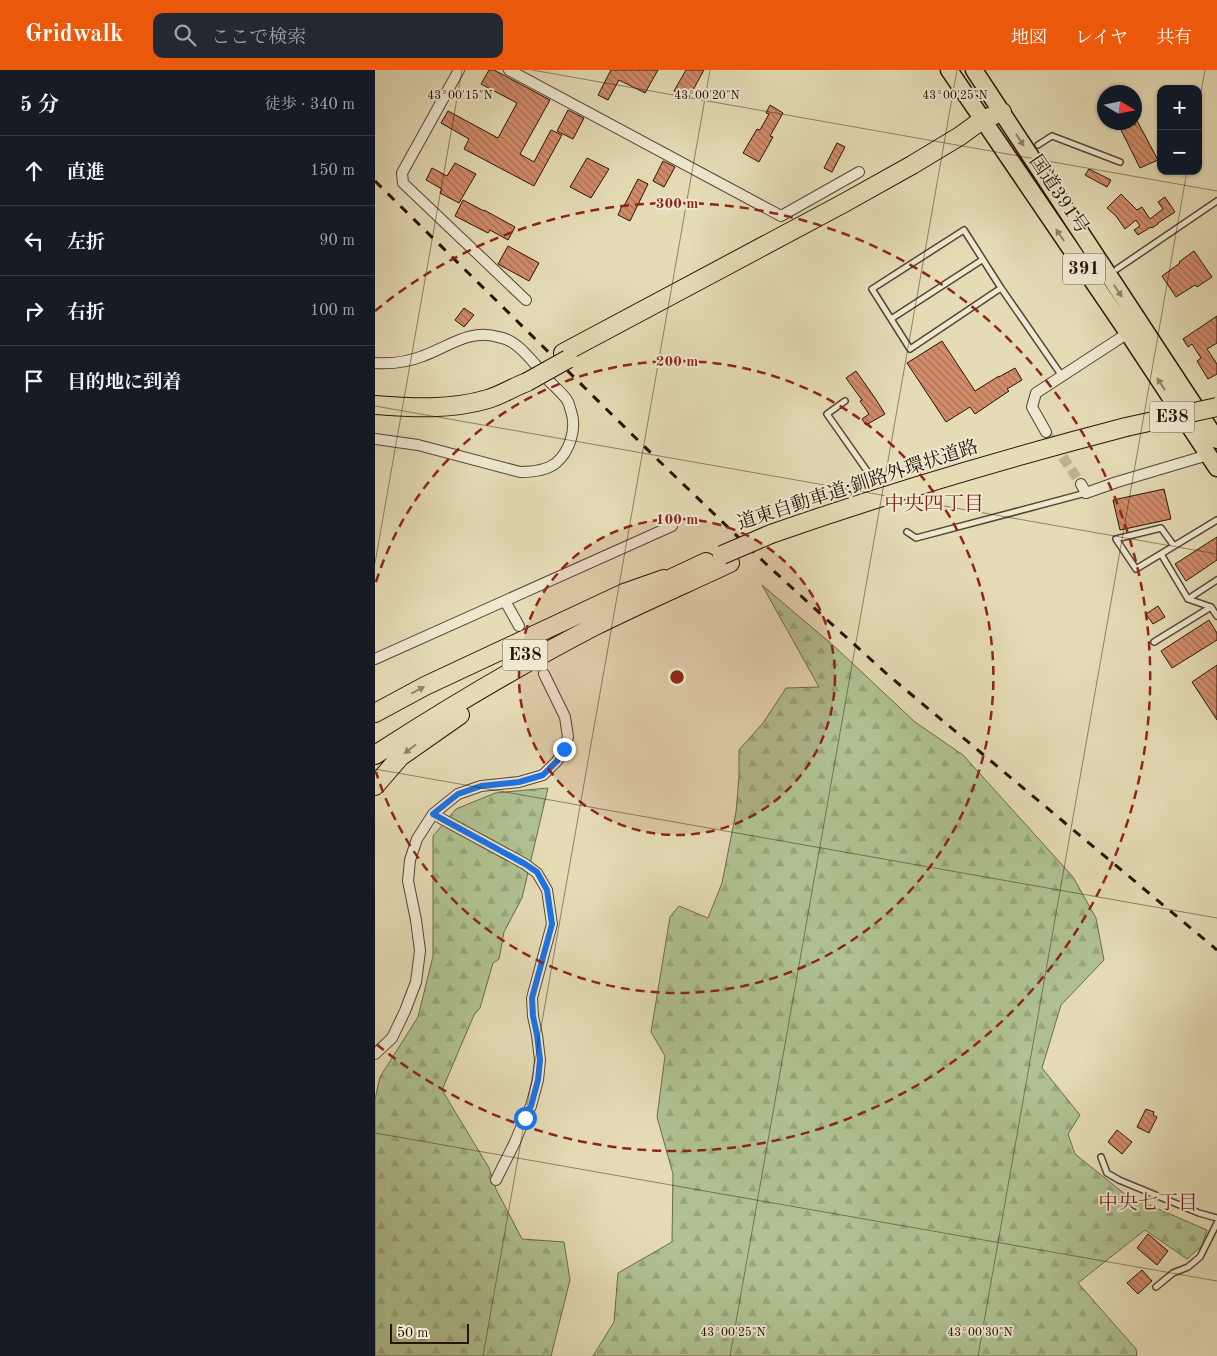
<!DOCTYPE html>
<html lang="ja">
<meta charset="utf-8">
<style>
body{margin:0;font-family:"Old Standard TT","Noto Serif JP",serif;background:#242831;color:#f1f3f6}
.controls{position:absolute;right:15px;top:15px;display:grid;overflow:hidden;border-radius:10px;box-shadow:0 1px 4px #0004}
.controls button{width:45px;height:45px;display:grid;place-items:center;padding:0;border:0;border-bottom:1px solid #363941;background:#171b24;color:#f1f3f6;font:25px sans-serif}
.compass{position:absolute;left:722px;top:15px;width:45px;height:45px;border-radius:50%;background:#171b24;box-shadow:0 1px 4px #0004;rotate:100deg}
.scale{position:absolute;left:15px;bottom:12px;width:79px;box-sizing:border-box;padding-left:5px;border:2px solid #271308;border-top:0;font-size:14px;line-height:18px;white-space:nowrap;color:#271308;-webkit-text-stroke:4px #eee8d0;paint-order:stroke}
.stop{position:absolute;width:15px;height:15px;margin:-11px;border:4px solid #1a73e8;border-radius:50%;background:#fff}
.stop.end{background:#1a73e8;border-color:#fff;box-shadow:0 1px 5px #0008}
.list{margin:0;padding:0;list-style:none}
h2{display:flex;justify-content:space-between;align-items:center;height:65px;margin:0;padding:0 20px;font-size:21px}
h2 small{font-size:16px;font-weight:400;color:#9ea1a6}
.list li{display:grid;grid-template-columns:32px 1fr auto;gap:15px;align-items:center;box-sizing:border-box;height:70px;padding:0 20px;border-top:1px solid #363941}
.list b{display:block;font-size:19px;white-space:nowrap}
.list em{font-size:16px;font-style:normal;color:#9ea1a6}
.icon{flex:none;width:28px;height:28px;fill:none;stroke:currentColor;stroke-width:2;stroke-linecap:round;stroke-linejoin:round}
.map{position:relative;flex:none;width:842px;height:1286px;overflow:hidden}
header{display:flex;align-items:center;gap:30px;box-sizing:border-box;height:70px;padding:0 25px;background:#ea580c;color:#fff}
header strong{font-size:24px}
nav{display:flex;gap:28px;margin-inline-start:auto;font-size:18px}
.search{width:350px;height:45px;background:#242831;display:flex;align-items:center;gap:12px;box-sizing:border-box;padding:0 18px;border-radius:10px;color:#9ea1a6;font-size:19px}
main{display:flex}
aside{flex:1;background:#171b24}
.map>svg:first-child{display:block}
.forest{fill:url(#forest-firs);stroke:#6c6a4d}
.building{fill:url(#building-back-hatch);stroke:#271308}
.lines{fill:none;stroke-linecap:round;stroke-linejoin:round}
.minor-tunnel{stroke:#bfb493;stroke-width:10;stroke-dasharray:10 5;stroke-linecap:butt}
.service-casing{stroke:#564534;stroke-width:8}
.minor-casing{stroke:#564534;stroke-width:12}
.trunk-casing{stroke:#271308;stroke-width:19}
.motorway-casing{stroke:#271308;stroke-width:20}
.service{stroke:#eee8d0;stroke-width:5}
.minor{stroke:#eee8d0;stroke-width:10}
.trunk{stroke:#e5dcb6;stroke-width:16}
.motorway{stroke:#e5dcb6;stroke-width:18}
.rail{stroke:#271308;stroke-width:3;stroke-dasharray:9 9;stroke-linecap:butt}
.motorway-bridge-casing{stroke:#271308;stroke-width:20;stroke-linecap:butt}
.motorway-bridge{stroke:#e5dcb6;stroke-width:18}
.oneway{fill:#908268}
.route{stroke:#1a73e8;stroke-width:6}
.ticks{fill:none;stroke:#271308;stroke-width:1;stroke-opacity:0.45}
.ring{fill:none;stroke:#8f2418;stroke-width:2.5;stroke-dasharray:9 6}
.labels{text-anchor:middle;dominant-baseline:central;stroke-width:4;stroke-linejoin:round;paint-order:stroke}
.shield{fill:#eee8d0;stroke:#635344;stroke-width:1}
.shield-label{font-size:18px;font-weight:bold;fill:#271308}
.street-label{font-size:19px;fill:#271308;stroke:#eee8d0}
.neighbourhood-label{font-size:20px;fill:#7a1f14;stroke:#eee8d0}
.ticks-label{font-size:12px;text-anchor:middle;fill:#271308;stroke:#eee8d0;stroke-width:4;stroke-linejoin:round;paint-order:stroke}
.centre{fill:#8f2418;stroke:#eee8d0;stroke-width:2.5}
.ring-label{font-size:15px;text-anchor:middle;font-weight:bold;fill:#8f2418;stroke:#eee8d0;stroke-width:4;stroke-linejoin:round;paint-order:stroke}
</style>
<header>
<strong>Gridwalk</strong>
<div class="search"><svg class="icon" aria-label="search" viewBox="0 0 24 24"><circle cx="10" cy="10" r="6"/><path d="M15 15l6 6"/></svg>ここで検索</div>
<nav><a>地図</a><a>レイヤ</a><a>共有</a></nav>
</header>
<main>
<aside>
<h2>5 分<small>徒歩 · 340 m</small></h2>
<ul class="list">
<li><svg class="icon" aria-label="ahead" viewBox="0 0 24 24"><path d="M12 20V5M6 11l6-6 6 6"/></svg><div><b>直進</b></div><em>150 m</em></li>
<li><svg class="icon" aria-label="left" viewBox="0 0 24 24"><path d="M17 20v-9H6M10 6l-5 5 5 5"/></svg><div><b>左折</b></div><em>90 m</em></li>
<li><svg class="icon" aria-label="right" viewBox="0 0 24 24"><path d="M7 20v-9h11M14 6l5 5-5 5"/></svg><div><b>右折</b></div><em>100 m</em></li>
<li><svg class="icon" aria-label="arrive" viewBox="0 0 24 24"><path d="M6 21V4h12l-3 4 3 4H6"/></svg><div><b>目的地に到着</b></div></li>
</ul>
</aside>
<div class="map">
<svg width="842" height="1286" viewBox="0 0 842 1286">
<defs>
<pattern id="forest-firs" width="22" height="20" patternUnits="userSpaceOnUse" patternTransform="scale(1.25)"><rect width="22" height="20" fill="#b0c292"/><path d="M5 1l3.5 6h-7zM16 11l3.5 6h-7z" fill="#97a67c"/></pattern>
<pattern id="building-back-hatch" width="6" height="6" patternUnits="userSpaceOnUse" patternTransform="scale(1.25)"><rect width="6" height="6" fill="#d28c6a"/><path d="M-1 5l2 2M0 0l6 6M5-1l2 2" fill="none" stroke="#aa7155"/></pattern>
</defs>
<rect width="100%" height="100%" fill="#e5dcb6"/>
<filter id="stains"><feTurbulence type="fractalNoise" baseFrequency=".004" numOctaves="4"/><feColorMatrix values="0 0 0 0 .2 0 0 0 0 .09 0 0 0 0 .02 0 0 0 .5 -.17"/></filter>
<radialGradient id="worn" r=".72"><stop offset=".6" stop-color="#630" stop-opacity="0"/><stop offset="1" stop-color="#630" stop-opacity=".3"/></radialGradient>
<path class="forest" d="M387,515L460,577L540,652L588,685L698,807L721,848L729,890L686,935L667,998L705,1045L693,1064L700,1084L751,1125L832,1160L827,1176L812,1189L770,1160L703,1213L761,1279L762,1286H218L239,1252L243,1203L297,1172L298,1104L282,1047L290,986L276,962L295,847L304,836L333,848L347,813L361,742L364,707V680L388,653L411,618L444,617Z
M173,718L147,828L129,862L124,889L118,893L105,938L99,945L67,1020L114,1098L121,1119L147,1169L189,1172L195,1210L176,1286H0V1029L5,1007L43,947L58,886V766L81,739L120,723Z"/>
<path class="building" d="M114,0H119L175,30L145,84L159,92L176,60L187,65L159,116L89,79L94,69L66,53L73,41L123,68L142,33L106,14Z
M236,0H283L270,23L244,10L233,30L223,25Z
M311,0H329L313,29L299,21Z
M395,35L408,43L395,66L398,67L384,92L368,83L382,59L385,60L394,44L391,43Z
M193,40L209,48L198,69L182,61Z
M760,47L783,90L765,98L742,52H758L760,55Z
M462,73L470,77L457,102L449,98Z
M212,88L234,99L216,128L195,117Z
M288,91L300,97L289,117L278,111Z
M80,93L101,104L84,133L65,123L67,119L51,110L57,98L72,106Z
M714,99L736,110L732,117L710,105Z
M263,109L273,114L255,151L243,145L247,136H249Z
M746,124L762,140L767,137L775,149L788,139L783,132L790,127L800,142L783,153V154L777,158L776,157L763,165L759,160L765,156L761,150L750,159L741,146L732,138Z
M88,130L109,141V140L140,157L133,170L115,160L113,163L80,146Z
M133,176L164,193L154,211L123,194Z
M819,181L837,207L822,217L820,215L801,227L787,206L805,193L804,192Z
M89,238L99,245L89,257L80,250Z
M842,246V273L832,279L842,294V304L833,309L822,291L826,288L817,274L813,277L808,269Z
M567,271L600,321L624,306V307L640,298L647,310L632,319L634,321L600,344L595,337L571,352L532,293Z
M481,301L500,328L510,344L491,355L487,349L494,344L485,331L487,330L471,308Z
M789,419L796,449L745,460L738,430Z
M842,467V490L811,511L800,494Z
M783,536L790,547L778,554L771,544Z
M834,550L842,563V570L797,598L786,581Z
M842,595V650L817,612Z
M771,1039L779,1042L778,1045L782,1047L774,1063L762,1057Z
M742,1060L757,1072L747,1084L733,1072Z
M773,1164L793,1181L782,1195L762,1178Z
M767,1200L777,1211L763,1224L752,1213Z"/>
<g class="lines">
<path class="minor-tunnel" d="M671,362L706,414
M149,565L169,604"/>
<g class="service-casing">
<path id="service" d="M663,75L677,66L745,92
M742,199L842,131
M626,218L589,160L497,219L535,279L626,218L687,306
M516,249L607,190
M470,331L452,344L497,408
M532,462L541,468L711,423
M799,476L786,458L741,469L761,499L842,450
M786,484L813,529L836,537L842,546
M813,529L842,510
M779,572L836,537
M726,1087L732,1103L744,1110L824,1143L842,1148
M781,1217L798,1203L813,1197L825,1187L842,1153"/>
</g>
<g class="minor-casing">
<path id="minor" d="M84,0L27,103L28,113L151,230
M134,0L406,146L484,102
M0,293C16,294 33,292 48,286C73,277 96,258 123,267C129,268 136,271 141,275C153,284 164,299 174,311C180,317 187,323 192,330C194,333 195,338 196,341C202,358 195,381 181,393C172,400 157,402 145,402L43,375L0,369
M671,362L657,337L661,323L756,261
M706,414L711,423L742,412L833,385
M130,531L144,556
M0,589L297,456
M58,744L150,794L162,803L172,820L177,854L157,928L158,946L162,965L165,990L163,1010L156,1036L150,1048L140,1072L121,1110
M0,984L17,968L30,941L41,912L45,881L41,850L33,811L35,790L42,769L58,744L83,724L106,716L144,712L168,705L182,691L189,679L193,667L190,647L169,604"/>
</g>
<g class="trunk-casing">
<path id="trunk" d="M574,0L753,263L842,398
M599,0L842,370"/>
</g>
<g class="motorway-casing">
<path id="motorway" d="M188,283L469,133L537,95L585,66L607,50L627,42
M0,335C38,338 76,340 113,329C126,325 139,317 152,312
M396,464C513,423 632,388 751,357
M280,516L331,492
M0,643L50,616L249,523L289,509
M0,685C71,639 145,595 220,556C264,534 310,514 355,493
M0,716L25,687L85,645"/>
</g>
<use href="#service" class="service"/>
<use href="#minor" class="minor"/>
<use href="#trunk" class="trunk"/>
<use href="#motorway" class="motorway"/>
<path class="rail" d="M0,111L281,388L389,492L438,537L513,605L842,880"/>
<g class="motorway-bridge-casing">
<path id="motorway-bridge" d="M152,312L193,289
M751,357L842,337
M347,485L396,464"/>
</g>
<use href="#motorway-bridge" class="motorway-bridge"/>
</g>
<defs><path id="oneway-solid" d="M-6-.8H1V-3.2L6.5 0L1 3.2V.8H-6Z" transform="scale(1.25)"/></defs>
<g class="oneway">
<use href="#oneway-solid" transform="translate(645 70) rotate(57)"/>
<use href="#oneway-solid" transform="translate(685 165) rotate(-124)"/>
<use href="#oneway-solid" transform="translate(743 221) rotate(57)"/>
<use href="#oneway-solid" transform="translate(786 314) rotate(-123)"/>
<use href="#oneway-solid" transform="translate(43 620) rotate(-28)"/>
<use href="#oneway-solid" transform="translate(35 679) rotate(143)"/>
</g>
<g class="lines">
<path class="route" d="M150,1048L156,1036L163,1010L165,990L162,965L158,946L157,928L177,854L172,820L162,802L150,794L58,744L83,724L106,716L144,712L168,705L182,691L189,679"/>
</g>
<path class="ticks" d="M157,0L842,121M823,38L830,0M0,336L842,484M0,493L87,0M0,699L842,848M0,1063L842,1211M108,1286L335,0M355,1286L582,0M603,1286L812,101"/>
<circle cx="302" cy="607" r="158" fill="#8f2418" fill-opacity=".12"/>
<g class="ring">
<circle cx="302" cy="607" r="158"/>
<path d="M1 512A316 316 0 1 1 1 702"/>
<path d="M0 241A474 474 0 1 1 0 973"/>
</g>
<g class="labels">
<g class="shield">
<rect x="688" y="183.5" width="42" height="31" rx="4"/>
<rect x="774.5" y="331.5" width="45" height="31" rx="4"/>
<rect x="127.5" y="569.5" width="45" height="31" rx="4"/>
</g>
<g class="shield-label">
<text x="709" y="199">391</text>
<text x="797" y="347">E38</text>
<text x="150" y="585">E38</text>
</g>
<g class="street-label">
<text transform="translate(683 125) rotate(56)">国道391号</text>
<text transform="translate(483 416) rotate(-18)">道東自動車道;釧路外環状道路</text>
</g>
<g class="neighbourhood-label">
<text x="559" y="435">中央四丁目</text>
<text x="773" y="1134">中央七丁目</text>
</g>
</g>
<g class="ticks-label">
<text x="85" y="29">43°00'15"N</text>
<text x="332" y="29">43°00'20"N</text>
<text x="580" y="29">43°00'25"N</text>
<text x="358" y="1266">43°00'25"N</text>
<text x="605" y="1266">43°00'30"N</text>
</g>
<circle cx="302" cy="607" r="8" class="centre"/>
<g class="ring-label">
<text x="302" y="138">300 m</text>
<text x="302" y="296">200 m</text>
<text x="302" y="454">100 m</text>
</g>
<rect width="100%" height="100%" filter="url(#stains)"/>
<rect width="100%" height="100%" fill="url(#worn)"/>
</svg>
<div class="controls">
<button>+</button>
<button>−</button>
</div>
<svg class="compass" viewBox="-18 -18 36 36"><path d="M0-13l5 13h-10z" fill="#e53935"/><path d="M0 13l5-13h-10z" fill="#9ea1a6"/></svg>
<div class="scale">50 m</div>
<div class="stop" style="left:150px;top:1048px"></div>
<div class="stop end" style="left:189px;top:679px"></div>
</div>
</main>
